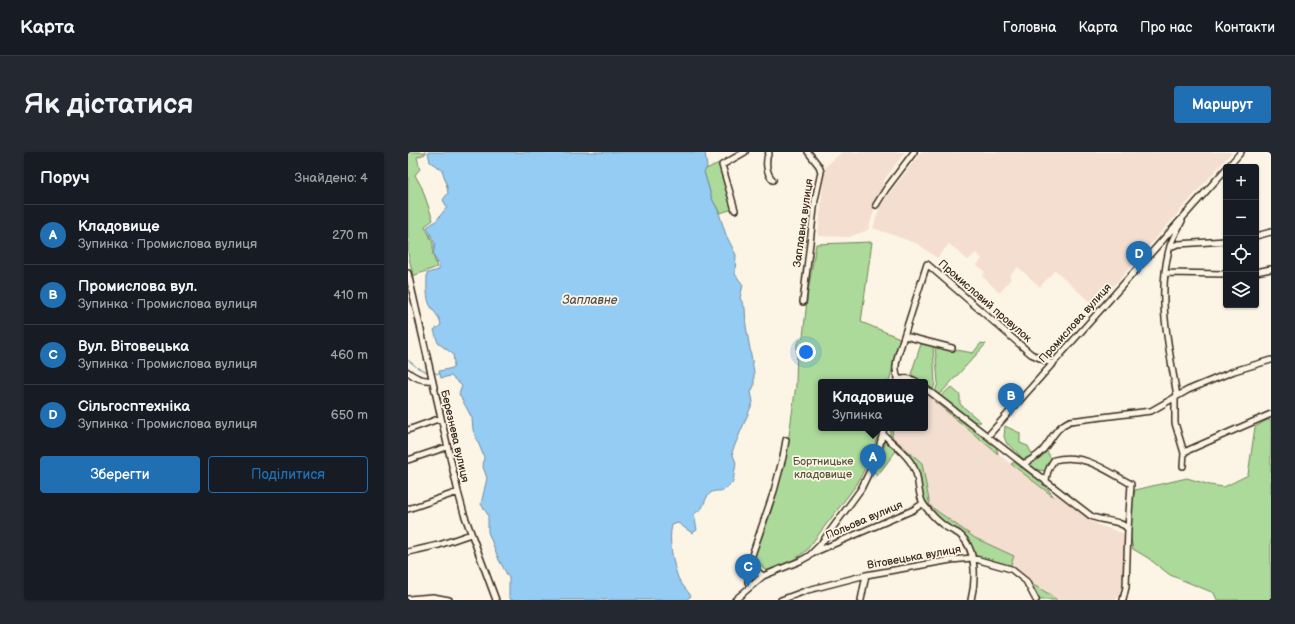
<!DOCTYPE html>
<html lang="uk">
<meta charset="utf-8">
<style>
body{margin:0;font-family:"Balsamiq Sans",sans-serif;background:#242831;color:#f1f3f6}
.controls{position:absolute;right:12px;top:12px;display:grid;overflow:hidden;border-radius:4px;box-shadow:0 1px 3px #0004}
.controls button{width:36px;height:36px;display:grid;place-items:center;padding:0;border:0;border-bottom:1px solid #363941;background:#171b24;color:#f1f3f6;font:20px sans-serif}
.you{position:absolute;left:398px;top:200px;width:14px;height:14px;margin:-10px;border:3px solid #fff;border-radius:50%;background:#1a73e8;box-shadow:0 0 0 6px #1a73e833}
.badge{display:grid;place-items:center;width:26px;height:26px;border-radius:50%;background:#1f6fb2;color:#fff;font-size:13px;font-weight:700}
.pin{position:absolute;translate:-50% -33px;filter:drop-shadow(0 1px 2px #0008)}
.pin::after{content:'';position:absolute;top:21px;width:14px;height:12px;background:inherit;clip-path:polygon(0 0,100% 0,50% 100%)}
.popup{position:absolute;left:410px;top:227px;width:110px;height:52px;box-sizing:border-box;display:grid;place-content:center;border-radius:4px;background:#171b24;filter:drop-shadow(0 1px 3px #0005);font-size:13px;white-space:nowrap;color:#9ea1a6}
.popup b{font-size:15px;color:#f1f3f6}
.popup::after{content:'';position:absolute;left:50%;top:100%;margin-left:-8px;border:8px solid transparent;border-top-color:#171b24}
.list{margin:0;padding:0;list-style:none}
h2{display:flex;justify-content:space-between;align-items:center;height:52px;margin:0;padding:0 16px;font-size:17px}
h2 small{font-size:13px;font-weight:400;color:#9ea1a6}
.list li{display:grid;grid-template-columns:26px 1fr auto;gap:12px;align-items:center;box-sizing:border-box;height:60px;padding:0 16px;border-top:1px solid #363941}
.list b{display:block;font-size:15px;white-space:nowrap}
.list p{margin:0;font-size:13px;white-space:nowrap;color:#9ea1a6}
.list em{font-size:13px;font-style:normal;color:#9ea1a6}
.actions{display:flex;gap:8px;padding:12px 16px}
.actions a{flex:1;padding:9px 0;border:1px solid #1f6fb2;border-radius:4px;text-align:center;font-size:14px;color:#1f6fb2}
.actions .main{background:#1f6fb2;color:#fff}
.icon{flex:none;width:22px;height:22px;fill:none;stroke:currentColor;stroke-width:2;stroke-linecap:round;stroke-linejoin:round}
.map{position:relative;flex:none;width:863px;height:448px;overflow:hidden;border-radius:4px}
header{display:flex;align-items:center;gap:24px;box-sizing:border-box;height:56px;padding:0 20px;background:#171b24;border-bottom:1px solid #363941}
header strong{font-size:19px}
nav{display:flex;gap:22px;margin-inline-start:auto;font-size:14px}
.intro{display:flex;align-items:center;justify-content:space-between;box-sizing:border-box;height:96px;padding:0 24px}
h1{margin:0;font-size:28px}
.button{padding:10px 18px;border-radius:4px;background:#1f6fb2;color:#fff;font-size:14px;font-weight:700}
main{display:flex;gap:24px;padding:0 24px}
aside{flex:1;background:#171b24;border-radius:4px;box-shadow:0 1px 3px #0004}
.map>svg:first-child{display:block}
.built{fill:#f4ded0}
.green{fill:#abda9a;stroke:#73825c}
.water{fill:#95ccf4;stroke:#718b9e}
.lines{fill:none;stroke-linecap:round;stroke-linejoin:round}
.stream{stroke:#718b9e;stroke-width:1}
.minor-casing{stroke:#3b2a1e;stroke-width:8}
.minor{stroke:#fcf5e5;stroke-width:5}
.labels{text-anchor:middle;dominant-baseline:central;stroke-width:3.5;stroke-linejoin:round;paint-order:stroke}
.street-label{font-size:11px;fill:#3b2a1e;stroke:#fcf5e5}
.park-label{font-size:11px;fill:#57563d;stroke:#fcf5e5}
.water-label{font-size:12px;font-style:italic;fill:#525254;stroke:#fcf5e5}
</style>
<header>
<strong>Карта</strong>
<nav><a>Головна</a><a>Карта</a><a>Про нас</a><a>Контакти</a></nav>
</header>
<div class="intro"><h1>Як дістатися</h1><a class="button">Маршрут</a></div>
<main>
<aside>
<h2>Поруч<small>Знайдено: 4</small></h2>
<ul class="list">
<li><span class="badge">A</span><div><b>Кладовище</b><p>Зупинка · Промислова вулиця</p></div><em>270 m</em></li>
<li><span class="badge">B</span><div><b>Промислова вул.</b><p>Зупинка · Промислова вулиця</p></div><em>410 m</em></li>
<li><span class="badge">C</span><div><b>Вул. Вітовецька</b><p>Зупинка · Промислова вулиця</p></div><em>460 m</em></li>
<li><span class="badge">D</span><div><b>Сільгосптехніка</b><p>Зупинка · Промислова вулиця</p></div><em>650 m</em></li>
</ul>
<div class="actions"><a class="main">Зберегти</a><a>Поділитися</a></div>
</aside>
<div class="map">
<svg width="863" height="448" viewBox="0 0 863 448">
<rect width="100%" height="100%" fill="#fcf5e5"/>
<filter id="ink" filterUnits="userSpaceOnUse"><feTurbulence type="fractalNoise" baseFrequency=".025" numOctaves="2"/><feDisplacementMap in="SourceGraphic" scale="8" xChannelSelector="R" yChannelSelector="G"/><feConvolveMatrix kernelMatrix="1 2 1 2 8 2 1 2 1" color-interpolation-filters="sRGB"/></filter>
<g filter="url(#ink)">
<path class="built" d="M434,0H497L476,28L460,78L441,85L410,84L417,15Z
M513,0H824L687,155L647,118L632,135L610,115L601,124L603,126L592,141L574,124L577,120L569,113L574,107L568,101L560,108L541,92L529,106L510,92L465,76L472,54Z
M517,241L610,318L646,344L649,342L685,370L686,369L690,373L717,382L716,405L714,411L717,413L716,436L708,448H649L644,444L629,436L602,415L606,404L567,386L522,354L514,311L484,285L485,276H517Z"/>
<path class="green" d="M0,0H18L17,2L9,5L12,17L7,23L14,36L25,68L17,74L25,91V103L29,115L5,124L0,101Z
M311,11L325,57L312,61L304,47L296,20L298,17Z
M464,90L453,170L492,186L481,230H413V276H472L463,304L449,332L398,399L384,409L358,419L346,405L362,363L378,305L388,233L389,191L395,185L400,139L408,92Z
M573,191L578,192L534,240L530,243L527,240L530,231L527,194L565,201Z
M513,192L525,194L527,231L525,238L517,232V230H514L503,222Z
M543,235L552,243V252L573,270C560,272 544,255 534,248L533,244Z
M526,249L588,294L590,302Z
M859,268H863V448H809L806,441L762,423L740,406L725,397C720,377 722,358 727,338L779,326L802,333L816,335L840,323L847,275Z
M597,274L612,281V291L620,294L625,304L622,307H615L603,294L599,292L596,285Z
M483,276H485L484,285L514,311L522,354L567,386L606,404L602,415L566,405L559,388L538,374L526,363L514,347L509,321L481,286Z
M478,290L488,299L469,324L466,320L471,303L476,296L477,291Z
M636,299H639L643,307L637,319L624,317L620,314Z
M606,310L637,333L646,345L603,312Z
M619,429C629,436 640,440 649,448H629Z"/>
<path class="water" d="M20,0H297L299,15L296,20L304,47L310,58L318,83L328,103L327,122L335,133L332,146L337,156L338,174L346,220V234L343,240L345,250L324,300L328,311L325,330L315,339C299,338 300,344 294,356C292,358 289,360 286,362L289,378L284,381L270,371L264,373C260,389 265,410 270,426C273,432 279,438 283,444L278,448H103L101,444V426L91,408L80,380V363L73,352L79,326L75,315L76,305L65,278L64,266L51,242L54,234L43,224L33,226L31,219L45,216L46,211L45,202L30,191L26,178L33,173C32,164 24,159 21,151C18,142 19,131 19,121L31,118V113L25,103L27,92L19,75L28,69L39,55L35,48L40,41L38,30L34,18L22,10Z"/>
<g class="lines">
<path class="stream" d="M0,208L10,216L19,220
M27,221L32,222"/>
<g class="minor-casing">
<path id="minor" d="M361,0C357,8 358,22 365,28
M820,15L833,0
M468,53L478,37L506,0
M327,58L314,13L337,0
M848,84L863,80
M762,95L770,92L818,89
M848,120L863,117
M0,121L50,340L56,362L88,448
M758,121L818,122
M395,150L407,48L413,20L411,14L400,0
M497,184L544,196
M0,220C7,226 14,229 24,228
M491,228C486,219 488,212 490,203L519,112L623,202L645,212
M489,229C496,225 502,226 509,230
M517,236L683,364C695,370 711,367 720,377L718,435L715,448
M769,244C761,195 748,144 762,94C765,85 770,77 774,69
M767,246V271L776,301L775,314
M0,278L33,266
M475,282C486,293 503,305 508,321C511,330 510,345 516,353C522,361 529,369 538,375C542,378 547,379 551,382C569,396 568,428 563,448
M580,284L818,17
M776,300L863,262
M0,308L39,295
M615,312C623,308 633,302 638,294C645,284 650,274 662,269L743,259L780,238L826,219L863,208
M638,330C638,322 641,315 646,308C675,300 699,319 723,332L720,377
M0,357L50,340
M0,400L31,393L63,382
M407,400L505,358L514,352
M343,410L346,417L355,424
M342,434L340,430L342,409L366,339L375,305L378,288
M0,447L25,445L41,448
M327,448L355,424L392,409L401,404L412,393L453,337L469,304L476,276
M373,448L400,438L458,423L543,408L564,406L603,417L618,429L628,448
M453,448L458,423"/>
</g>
<use href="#minor" class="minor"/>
</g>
</g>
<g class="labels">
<g class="street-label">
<text transform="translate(395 71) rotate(-82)">Заплавна вулиця</text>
<text transform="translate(577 149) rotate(41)">Промисловий провулок</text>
<text transform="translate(667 171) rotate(-48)">Промислова вулиця</text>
<text transform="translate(47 284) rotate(77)">Березнева вулиця</text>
<text transform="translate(456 368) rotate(-23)">Польова вулиця</text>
<text transform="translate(506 405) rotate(-10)">Вітовецька вулиця</text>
</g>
<g class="park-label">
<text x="415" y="309">Бортницьке<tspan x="415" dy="13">кладовище</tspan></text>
</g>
<g class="water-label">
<text x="182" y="148">Заплавне</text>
</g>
</g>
</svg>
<div class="controls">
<button>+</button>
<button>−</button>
<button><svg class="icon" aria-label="locate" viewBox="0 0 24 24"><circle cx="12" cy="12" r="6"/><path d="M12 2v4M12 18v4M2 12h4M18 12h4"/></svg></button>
<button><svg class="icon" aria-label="layers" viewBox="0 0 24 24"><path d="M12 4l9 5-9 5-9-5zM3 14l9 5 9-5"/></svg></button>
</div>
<div class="you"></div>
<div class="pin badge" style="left:465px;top:325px">A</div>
<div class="popup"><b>Кладовище</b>Зупинка</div>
<div class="pin badge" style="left:603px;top:264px">B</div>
<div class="pin badge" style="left:340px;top:435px">C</div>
<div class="pin badge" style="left:731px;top:122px">D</div>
</div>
</main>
